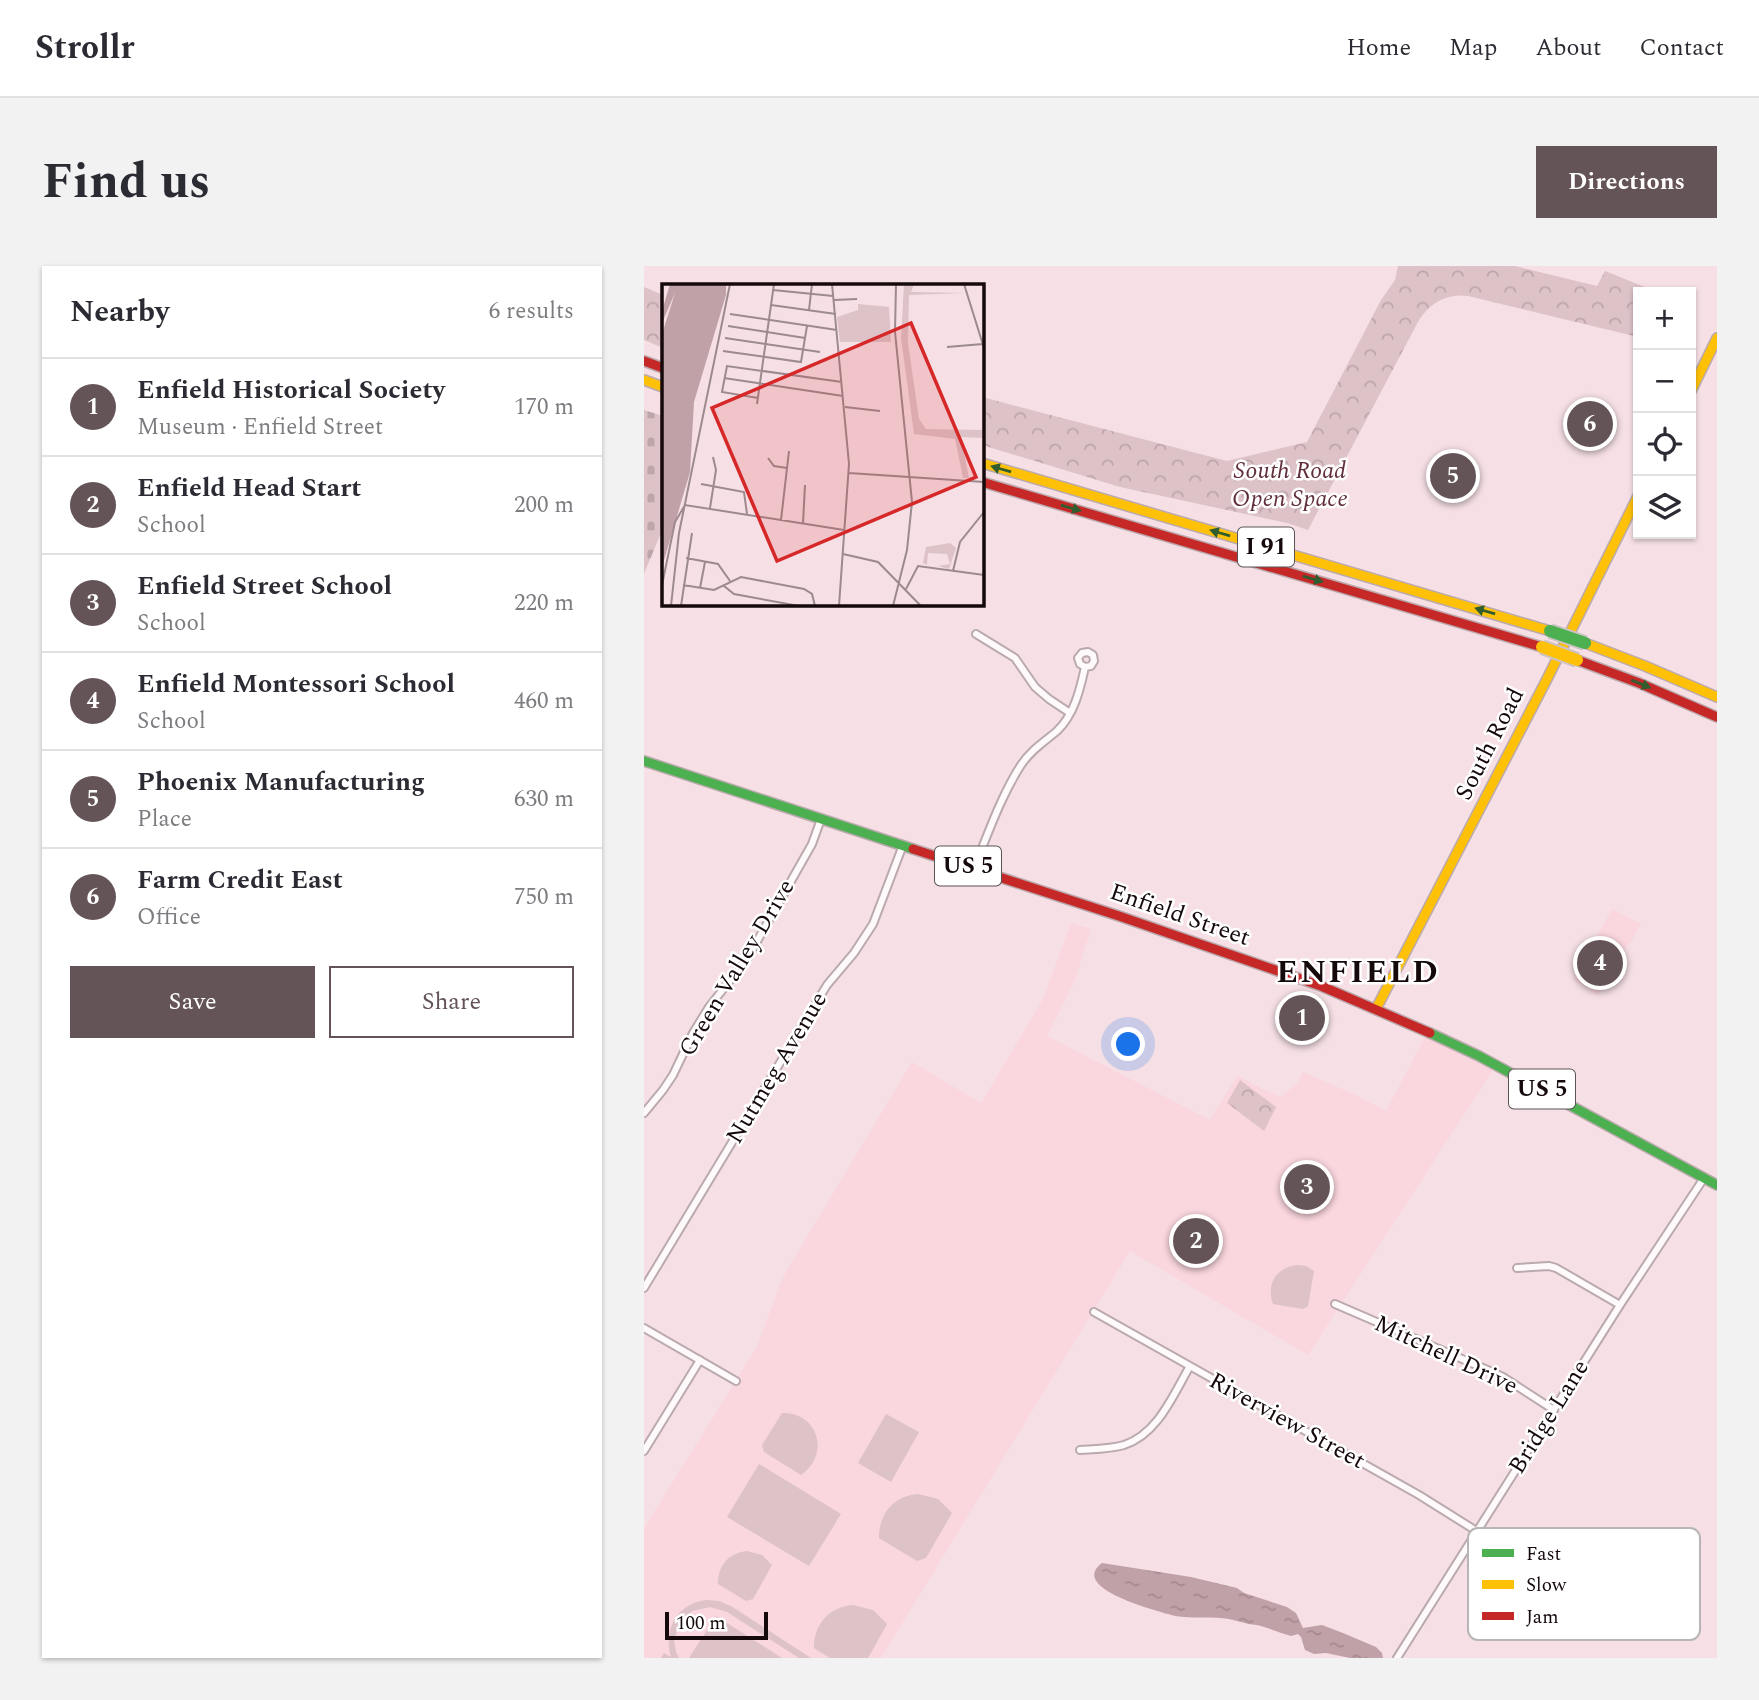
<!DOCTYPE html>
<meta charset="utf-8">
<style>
body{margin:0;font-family:Spectral,serif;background:#f2f2f3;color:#2b2b33}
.controls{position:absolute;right:21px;top:21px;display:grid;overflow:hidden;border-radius:0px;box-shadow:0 2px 5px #0004}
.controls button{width:63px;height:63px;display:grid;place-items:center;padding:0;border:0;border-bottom:2px solid #e1e1e2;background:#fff;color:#2b2b33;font:35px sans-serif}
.scale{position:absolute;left:21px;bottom:18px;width:103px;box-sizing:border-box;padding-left:7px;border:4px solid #15090b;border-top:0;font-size:19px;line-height:24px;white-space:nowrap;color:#15090b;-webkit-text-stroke:5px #fff;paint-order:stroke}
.you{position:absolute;left:485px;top:779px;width:24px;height:24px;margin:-18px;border:5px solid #fff;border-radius:50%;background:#1a73e8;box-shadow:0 0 0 10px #1a73e833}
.badge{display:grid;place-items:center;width:46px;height:46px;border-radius:50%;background:#645457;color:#fff;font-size:23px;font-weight:700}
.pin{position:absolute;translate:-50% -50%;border:4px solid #fff;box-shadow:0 2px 7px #0006}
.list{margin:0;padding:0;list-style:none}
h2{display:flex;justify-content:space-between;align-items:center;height:91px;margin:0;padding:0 28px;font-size:30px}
h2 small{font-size:23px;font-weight:400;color:#7c7c81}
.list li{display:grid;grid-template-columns:46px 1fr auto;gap:21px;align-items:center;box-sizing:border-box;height:98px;padding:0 28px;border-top:2px solid #e1e1e2}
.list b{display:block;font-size:26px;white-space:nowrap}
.list p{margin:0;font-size:23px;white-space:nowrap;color:#7c7c81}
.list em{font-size:23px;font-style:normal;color:#7c7c81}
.actions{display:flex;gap:14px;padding:21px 28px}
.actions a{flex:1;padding:16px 0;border:2px solid #645457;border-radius:0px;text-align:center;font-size:24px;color:#645457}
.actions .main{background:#645457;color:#fff}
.icon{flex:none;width:38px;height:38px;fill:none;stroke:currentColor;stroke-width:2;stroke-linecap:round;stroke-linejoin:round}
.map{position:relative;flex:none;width:1073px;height:1392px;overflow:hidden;border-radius:0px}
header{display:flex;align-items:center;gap:42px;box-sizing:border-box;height:98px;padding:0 35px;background:#fff;border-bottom:2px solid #e1e1e2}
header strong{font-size:33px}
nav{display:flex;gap:38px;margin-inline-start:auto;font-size:24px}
.intro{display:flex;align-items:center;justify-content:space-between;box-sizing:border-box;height:168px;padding:0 42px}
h1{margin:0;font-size:49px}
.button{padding:18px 32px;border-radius:0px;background:#645457;color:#fff;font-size:24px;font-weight:700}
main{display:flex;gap:42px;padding:0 42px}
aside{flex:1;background:#fff;border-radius:0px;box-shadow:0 2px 5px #0004}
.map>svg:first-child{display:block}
.built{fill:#fad6de}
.cemetery{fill:url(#cemetery-stones)}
.park{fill:url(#park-crowns)}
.pitch{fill:#ddc2c8}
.water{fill:url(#water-ripples)}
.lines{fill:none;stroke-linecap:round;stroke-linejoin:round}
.street-casing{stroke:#bbaaad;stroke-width:10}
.fast-casing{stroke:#bbaaad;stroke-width:12}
.slow-casing{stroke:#bbaaad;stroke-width:12}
.jam-casing{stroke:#bbaaad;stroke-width:12}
.street{stroke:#fefafb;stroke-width:6}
.fast{stroke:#4caf50;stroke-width:9}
.slow{stroke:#ffc107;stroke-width:9}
.jam{stroke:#c62828;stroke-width:9}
.fast-bridge-casing{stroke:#cdc3c5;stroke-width:16;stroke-linecap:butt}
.slow-bridge-casing{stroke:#cdc3c5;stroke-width:16;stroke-linecap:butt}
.fast-bridge{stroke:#4caf50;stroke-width:12}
.slow-bridge{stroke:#ffc107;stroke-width:12}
.oneway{fill:#305c2e}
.labels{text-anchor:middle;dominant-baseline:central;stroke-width:5;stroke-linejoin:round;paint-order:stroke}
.shield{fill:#fff;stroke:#5b5354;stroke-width:2}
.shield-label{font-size:23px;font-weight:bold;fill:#15090b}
.park-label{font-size:24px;font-style:italic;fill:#612e3b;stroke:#fff}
.street-label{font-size:24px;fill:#15090b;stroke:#fff}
.district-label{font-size:32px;font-weight:bold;letter-spacing:2px;fill:#15090b;stroke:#fff}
.inset-road{fill:none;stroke:#9c8a8e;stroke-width:2}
.view{fill:#d62828;fill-opacity:0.15;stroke:#d62828;stroke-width:3.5}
.inset-edge{fill:none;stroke:#15090b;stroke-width:3.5}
.key{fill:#fff;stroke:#b9b5b6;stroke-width:2}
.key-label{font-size:19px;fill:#15090b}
</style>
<header>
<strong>Strollr</strong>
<nav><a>Home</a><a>Map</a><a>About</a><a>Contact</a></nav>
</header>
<div class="intro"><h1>Find us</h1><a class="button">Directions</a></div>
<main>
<aside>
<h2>Nearby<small>6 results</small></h2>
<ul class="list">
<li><span class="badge">1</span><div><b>Enfield Historical Society</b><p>Museum · Enfield Street</p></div><em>170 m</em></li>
<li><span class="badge">2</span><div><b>Enfield Head Start</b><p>School</p></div><em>200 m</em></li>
<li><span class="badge">3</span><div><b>Enfield Street School</b><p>School</p></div><em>220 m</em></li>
<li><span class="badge">4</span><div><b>Enfield Montessori School</b><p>School</p></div><em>460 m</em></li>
<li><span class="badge">5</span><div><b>Phoenix Manufacturing</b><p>Place</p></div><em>630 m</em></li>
<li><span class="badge">6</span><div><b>Farm Credit East</b><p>Office</p></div><em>750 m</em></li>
</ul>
<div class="actions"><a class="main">Save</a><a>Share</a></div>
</aside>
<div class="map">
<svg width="1073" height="1392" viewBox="0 0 1073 1392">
<defs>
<pattern id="cemetery-stones" width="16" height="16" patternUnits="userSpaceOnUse" patternTransform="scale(1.75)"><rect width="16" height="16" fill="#ddc2c8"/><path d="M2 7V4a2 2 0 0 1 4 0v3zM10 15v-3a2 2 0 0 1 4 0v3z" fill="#bda5aa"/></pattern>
<pattern id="park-crowns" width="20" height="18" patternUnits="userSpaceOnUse" patternTransform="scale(1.75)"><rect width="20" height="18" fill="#ddc2c8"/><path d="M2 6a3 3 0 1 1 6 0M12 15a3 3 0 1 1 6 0" fill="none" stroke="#bda5aa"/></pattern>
<pattern id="water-ripples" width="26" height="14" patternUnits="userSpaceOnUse" patternTransform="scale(1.75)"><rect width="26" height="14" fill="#c0a1a7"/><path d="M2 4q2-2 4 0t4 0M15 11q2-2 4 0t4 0" fill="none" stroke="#a4898e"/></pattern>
</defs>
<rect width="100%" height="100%" fill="#f6e0e5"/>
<path class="built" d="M968,643L997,658L985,679H983L954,730L947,724L929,714Z
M427,657L447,663L431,714L403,770L566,854L593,810L636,831L653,818L659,806L712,829L742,845L781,771L849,804L664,1089L486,985L237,1392H0V1262L113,1081L136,1018L143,1004L268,796L337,837L399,733Z"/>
<path class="cemetery" d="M0,144L19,150V262L0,308Z"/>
<path class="park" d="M754,0H871L953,20L961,5L1013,26H994V71L824,30C803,27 787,36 775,54L664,264L643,257L476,221L338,179V131L583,195L663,176L737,34L751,14Z
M0,21L19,29V82L0,74Z
M596,814L632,841L620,865L583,837Z"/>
<path class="pitch" d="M653,999L662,1000L670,1005L664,1040L659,1043L629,1038C622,1018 632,1002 653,999Z
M138,1147C174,1146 187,1188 157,1209L120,1186L118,1179Z
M242,1148L275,1166L247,1216L214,1197Z
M115,1198L197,1248L165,1300L83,1251Z
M274,1228L294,1233L308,1247L282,1292L273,1295L235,1272C235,1247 250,1230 274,1228Z
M103,1285L118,1289L128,1299L109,1333L102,1335L74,1318C74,1299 85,1287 103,1285Z
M62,1334L75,1335L87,1340L167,1392H155L83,1346L66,1341L48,1345L36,1357L30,1374L32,1386L35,1392H17L20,1387L27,1391C19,1363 33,1338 62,1334Z
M209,1339L229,1344L243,1358L224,1392H186L170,1382C170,1358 185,1341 209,1339Z
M72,1350L138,1392H45Z"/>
<path class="water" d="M458,1297L547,1311L593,1322L600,1327L643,1341L652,1347L659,1362L678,1359L699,1367L732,1381L738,1387L739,1392H706L682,1387L670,1388L661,1384L657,1371L654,1368L647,1370C637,1367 627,1363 617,1360C611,1358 606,1359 601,1357C595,1356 591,1354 585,1353C569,1350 547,1353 531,1350C517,1346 423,1323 458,1297Z"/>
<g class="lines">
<g class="street-casing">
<path id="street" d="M332,368L371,392L391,421L405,433L426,447
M330,602C344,568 357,530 377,499C387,484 400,476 413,465C430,449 436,424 441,401L447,400L450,395L449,389L444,386L438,387L434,392L436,398L441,401
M0,847L19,824L29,809L49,767L65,741L103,693L168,578L177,553
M873,1002L905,1000L912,1002L976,1039
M0,1022L183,719L210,687L229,658L259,579
M691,1038L846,1105L859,1111L910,1144
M450,1046L775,1229L834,1266
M0,1062L92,1115
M436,1184C451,1183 466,1183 480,1179C514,1168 529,1129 546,1100
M0,1185L56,1094
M753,1392L976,1039L1060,912"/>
</g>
<g class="fast-casing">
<path id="fast" d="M0,495L269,583
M786,767L835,790L1073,919"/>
</g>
<g class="slow-casing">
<path id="slow" d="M0,114L19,121
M1047,125L1073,72
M338,197L906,365
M941,377L1001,400L1073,431
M732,743L903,413L994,230"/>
</g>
<g class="jam-casing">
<path id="jam" d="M0,95L19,102
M338,216L898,381
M933,394L995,417L1073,451
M269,583L475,650L677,720L786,767"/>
</g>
<use href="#street" class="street"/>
<use href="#fast" class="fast"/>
<use href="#slow" class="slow"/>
<use href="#jam" class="jam"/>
<g class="fast-bridge-casing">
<path id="fast-bridge" d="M906,365L941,377"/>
</g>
<g class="slow-bridge-casing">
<path id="slow-bridge" d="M898,381L933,394"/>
</g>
<use href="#fast-bridge" class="fast-bridge"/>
<use href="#slow-bridge" class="slow-bridge"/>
</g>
<defs><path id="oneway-solid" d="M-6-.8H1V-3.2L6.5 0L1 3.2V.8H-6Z" transform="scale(1.75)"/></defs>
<g class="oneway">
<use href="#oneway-solid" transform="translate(357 203) rotate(-164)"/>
<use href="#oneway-solid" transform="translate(427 242) rotate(16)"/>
<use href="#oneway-solid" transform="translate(576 267) rotate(-164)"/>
<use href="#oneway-solid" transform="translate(669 313) rotate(16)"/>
<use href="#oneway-solid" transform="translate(841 345) rotate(-164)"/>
<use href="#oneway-solid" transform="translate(997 418) rotate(22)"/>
</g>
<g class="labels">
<g class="shield">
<rect x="594" y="261.5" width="56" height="39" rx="5"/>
<rect x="291" y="580.5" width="66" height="39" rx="5"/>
<rect x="865" y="803.5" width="66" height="39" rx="5"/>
</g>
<g class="shield-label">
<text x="622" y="281">I 91</text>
<text x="324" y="600">US 5</text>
<text x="898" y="823">US 5</text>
</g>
<g class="park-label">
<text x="646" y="205">South Road<tspan x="646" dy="28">Open Space</tspan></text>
</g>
<g class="street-label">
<text transform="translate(846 478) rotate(-63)">South Road</text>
<text transform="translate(536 649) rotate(19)">Enfield Street</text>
<text transform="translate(93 702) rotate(-59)">Green Valley Drive</text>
<text transform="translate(133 802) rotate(-59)">Nutmeg Avenue</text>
<text transform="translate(802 1089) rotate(25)">Mitchell Drive</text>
<text transform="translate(905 1151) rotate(-58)">Bridge Lane</text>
<text transform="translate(643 1155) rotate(29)">Riverview Street</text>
</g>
<g class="district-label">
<text x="714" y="706">ENFIELD</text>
</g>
</g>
<g transform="translate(18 18)">
<rect width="322" height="322" fill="#f6e0e5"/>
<path d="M288,259L294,264L287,285L276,282L288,280L268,277L288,280L285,270L266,269L265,281L261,279L264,263Z" fill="#ddc2c8"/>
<path d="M196,20L227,23L229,58H178L175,33L196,26Z" fill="#ddc2c8"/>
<path d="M242,0H252L249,8L303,9L247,11L246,59L257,135L264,145L322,146V154L299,153L307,194H301L293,155L252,150L239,54Z" fill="#ddc2c8"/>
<path d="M8,0H64V11L32,118L28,188L0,283V50L13,9L0,39V27Z" fill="#c0a1a7"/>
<path class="inset-road" d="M170,0L187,180L177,322M302,0L322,64M111,6L171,12M172,16L195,15M109,21L174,30M147,26L150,0M68,30L175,46M66,42L143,54M63,54L158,68M285,63L321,60M61,67L139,78L145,42M62,94L181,112M96,114L60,108L65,82L180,98M95,120L112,0M183,123L218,127M106,174L112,182L125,184M187,189L322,198M39,200L82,208L85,230M48,224L54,186L51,173M119,236L127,167M141,239L143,201M181,270L216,278L259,322M24,274L56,280L68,297M291,287L298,258L322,228M0,301L13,238L23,221L182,246M21,301L52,306L79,293L142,305L150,310L153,322M62,302L72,310L137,322M38,304L43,278M244,305L256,282L322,291M9,322L17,249L68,0M19,322L30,249M231,322L245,266L250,218L233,48L234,0"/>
<path class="view" d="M249,39L314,193L115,277L50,124Z"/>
<rect width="322" height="322" class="inset-edge"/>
</g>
<rect x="824" y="1262" width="232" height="112" rx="10" class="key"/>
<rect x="838" y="1283" width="32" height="8" fill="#4caf50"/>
<rect x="838" y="1314" width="32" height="9" fill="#ffc107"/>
<rect x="838" y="1346" width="32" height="8" fill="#c62828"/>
<g class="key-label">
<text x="882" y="1294">Fast</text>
<text x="882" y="1325">Slow</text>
<text x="882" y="1357">Jam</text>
</g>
</svg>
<div class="controls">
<button>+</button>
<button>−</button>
<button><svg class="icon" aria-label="locate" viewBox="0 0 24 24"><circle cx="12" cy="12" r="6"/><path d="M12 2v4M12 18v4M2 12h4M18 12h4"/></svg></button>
<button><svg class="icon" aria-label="layers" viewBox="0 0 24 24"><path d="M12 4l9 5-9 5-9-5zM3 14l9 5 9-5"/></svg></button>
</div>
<div class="scale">100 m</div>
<div class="you"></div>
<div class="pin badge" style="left:658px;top:752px">1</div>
<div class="pin badge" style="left:552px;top:975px">2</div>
<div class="pin badge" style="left:663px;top:921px">3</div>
<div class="pin badge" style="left:956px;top:697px">4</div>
<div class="pin badge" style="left:809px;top:210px">5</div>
<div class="pin badge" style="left:946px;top:158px">6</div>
</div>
</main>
